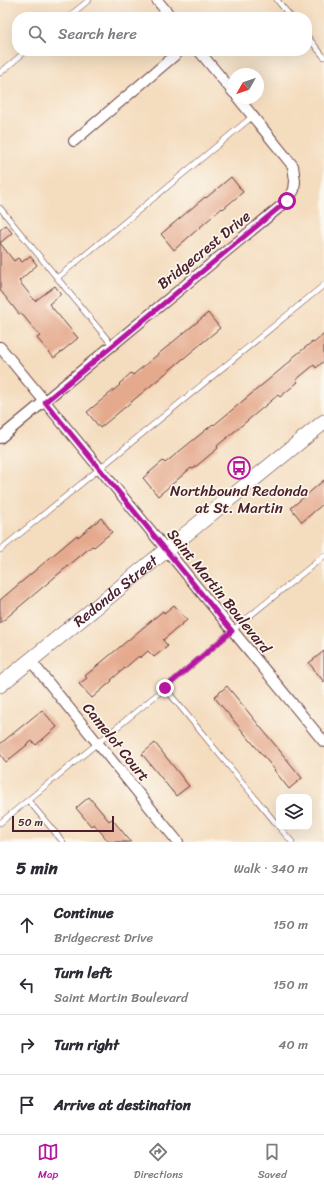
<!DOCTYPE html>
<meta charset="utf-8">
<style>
body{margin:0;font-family:Sriracha,sans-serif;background:#f7f7f7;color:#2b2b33}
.controls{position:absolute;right:12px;bottom:12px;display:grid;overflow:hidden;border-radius:8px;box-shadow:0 4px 16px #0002}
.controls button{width:36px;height:36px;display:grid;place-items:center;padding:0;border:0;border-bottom:1px solid #e1e1e2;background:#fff;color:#2b2b33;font:20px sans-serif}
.compass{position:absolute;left:228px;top:68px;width:36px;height:36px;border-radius:50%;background:#fff;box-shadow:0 4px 16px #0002;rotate:230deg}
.scale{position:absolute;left:12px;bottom:10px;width:102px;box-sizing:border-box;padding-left:4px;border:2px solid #4a1f2b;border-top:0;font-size:11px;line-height:14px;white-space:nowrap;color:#4a1f2b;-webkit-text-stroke:3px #fbf7ec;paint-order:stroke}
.stop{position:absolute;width:12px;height:12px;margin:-9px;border:3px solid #b5179e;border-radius:50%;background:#fff}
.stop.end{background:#b5179e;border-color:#fff;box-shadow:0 1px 4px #0008}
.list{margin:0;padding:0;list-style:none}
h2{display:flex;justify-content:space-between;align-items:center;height:52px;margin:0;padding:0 16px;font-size:17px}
h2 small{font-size:13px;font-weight:400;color:#7c7c81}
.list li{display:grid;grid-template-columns:26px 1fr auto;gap:12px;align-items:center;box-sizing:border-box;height:60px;padding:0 16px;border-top:1px solid #e1e1e2}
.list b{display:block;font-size:15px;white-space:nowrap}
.list p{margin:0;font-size:13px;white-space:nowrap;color:#7c7c81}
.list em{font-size:13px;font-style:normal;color:#7c7c81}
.icon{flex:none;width:22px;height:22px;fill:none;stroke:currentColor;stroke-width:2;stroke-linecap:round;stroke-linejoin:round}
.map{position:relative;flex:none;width:324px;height:842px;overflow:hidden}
.search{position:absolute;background:#fff;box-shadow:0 4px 16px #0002;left:12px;right:12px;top:12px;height:44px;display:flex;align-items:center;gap:10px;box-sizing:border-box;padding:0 14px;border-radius:16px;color:#7c7c81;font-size:15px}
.sheet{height:292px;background:#fff}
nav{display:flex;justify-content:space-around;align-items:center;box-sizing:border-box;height:56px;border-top:1px solid #e1e1e2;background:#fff;font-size:11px;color:#7c7c81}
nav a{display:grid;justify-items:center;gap:2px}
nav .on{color:#b5179e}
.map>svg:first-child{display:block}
.building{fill:#e5a98d}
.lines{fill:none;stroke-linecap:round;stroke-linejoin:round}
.lane-casing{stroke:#643b41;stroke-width:6}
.street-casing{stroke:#643b41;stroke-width:12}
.secondary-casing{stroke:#643b41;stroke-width:16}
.lane{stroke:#fff;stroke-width:5}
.street{stroke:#fff;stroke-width:10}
.secondary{stroke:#fff;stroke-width:15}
.route{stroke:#b5179e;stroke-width:5}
.labels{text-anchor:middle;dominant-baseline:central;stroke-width:3.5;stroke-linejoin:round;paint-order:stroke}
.street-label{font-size:15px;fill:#4a1f2b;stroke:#fbf7ec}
.poi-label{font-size:15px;fill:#4a1f2b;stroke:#fbf7ec}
</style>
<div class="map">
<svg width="324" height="842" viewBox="0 0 324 842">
<rect width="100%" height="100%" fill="#fbf7ec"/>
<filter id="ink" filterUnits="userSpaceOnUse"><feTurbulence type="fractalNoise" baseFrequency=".025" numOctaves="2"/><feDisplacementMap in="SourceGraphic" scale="8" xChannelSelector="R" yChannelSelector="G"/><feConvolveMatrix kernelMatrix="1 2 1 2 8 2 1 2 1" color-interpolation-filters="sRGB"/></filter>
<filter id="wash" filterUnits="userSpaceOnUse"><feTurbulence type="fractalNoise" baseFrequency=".012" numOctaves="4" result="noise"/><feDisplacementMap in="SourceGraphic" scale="16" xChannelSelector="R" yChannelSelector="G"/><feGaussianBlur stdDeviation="0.9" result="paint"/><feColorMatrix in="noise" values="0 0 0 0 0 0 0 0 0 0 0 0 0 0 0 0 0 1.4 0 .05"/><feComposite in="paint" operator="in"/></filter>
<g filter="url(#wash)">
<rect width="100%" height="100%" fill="#f4dcbe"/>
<g id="blocks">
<path class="building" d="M231,177L243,192L223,209L222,208L174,250L161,234L205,197L206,198Z
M6,225L12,233L0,243L14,261L18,258L22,262L30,256L37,265L19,281L35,301L55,286L61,294L49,304L78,338L54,358L37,338L40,336L21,313L19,314L0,290V230Z
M208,313L220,328L100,428L87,412L120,385L119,384L131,373L133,375Z
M324,334V361L316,368L314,365L296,380L298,382L280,397L278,395L253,416L217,446L218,448L193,469L191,468L158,496L143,478L163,461L165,463L213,424L214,425L292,360L291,359L312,342L314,343Z
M324,480V503L302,522L291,508Z
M101,518L112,532L94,547L92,546L0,623V600L77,535L78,537Z
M174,605L187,620L163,640L168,646L154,657L148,651L140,658L139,656L111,680L112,681L92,698L79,684L87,678L85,676L163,611L164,613Z
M324,651V682L309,663Z
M227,686L302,778L289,789L274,770H275L214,697Z
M42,710L57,727L36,745L32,741L6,762L0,754V744Z
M155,743L189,786L176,796L142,754Z
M89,797L109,821L112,819L131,842H109L94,824L91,826L76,808Z"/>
</g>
</g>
<g filter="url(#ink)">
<use href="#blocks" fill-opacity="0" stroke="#643b41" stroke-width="1"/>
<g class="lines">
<g class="lane-casing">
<path id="lane" d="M277,0L291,17
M68,17L89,0
M307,36L324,57
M0,73L26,51
M0,208L112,345
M57,278L253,116
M0,550L324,285
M165,688L279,827
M28,800L63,842
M0,823L165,688L246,619L324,556
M279,827L292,842"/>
</g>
<g class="street-casing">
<path id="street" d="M157,0L171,17
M199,51L234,93
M74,141L180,51
M0,347L324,742
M0,438L287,201L294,190L295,181L293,166L238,98
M30,660L178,842"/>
</g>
<g class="secondary-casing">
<g id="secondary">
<path id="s1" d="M0,685L324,422"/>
</g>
</g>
<use href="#lane" class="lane"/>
<use href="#street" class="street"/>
<use href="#secondary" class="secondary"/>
</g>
</g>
<g class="lines" filter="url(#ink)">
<path class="route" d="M165,688L232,631L45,402L287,201"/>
</g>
<defs>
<g id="bus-ring" transform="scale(1.15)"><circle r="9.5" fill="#fbf7ec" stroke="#b5179e" stroke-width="1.5"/><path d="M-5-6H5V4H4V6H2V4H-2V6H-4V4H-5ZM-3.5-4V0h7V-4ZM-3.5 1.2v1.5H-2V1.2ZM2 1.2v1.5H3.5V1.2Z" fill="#b5179e"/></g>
</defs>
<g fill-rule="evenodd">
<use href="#bus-ring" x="239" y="468"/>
</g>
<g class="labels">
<g class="street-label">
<text transform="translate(204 250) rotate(-39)">Bridgecrest Drive</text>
<text transform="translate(219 591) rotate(51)">Saint Martin Boulevard</text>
<text stroke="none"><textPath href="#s1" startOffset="149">Redonda Street</textPath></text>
<text transform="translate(116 742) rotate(51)">Camelot Court</text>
</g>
<g class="poi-label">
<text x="239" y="491">Northbound Redonda<tspan x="239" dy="17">at St. Martin</tspan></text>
</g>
</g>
</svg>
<div class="controls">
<button><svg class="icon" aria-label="layers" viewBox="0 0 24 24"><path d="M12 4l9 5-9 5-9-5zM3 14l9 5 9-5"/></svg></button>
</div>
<svg class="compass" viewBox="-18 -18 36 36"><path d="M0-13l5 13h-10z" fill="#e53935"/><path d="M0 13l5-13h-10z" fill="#7c7c81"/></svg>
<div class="scale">50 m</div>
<div class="stop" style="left:287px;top:201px"></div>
<div class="stop end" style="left:165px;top:688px"></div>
<div class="search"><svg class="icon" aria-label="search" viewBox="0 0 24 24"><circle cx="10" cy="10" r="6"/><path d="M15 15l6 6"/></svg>Search here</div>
</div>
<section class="sheet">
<h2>5 min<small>Walk · 340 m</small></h2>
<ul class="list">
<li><svg class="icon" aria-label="ahead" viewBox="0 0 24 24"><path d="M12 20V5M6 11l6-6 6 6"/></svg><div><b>Continue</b><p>Bridgecrest Drive</p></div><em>150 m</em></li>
<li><svg class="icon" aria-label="left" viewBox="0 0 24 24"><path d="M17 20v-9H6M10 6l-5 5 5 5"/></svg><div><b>Turn left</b><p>Saint Martin Boulevard</p></div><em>150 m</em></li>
<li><svg class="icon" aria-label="right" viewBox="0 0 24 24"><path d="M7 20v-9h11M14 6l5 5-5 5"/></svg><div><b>Turn right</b></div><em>40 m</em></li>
<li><svg class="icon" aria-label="arrive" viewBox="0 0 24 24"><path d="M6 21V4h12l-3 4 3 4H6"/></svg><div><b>Arrive at destination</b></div></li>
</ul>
</section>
<nav>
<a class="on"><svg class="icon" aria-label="map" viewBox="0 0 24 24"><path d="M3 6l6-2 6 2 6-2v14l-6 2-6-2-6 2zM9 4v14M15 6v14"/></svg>Map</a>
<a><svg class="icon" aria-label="directions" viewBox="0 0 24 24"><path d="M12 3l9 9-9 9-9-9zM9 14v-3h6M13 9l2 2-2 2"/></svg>Directions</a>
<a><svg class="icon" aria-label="saved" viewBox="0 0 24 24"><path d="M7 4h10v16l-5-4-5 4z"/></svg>Saved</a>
</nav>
